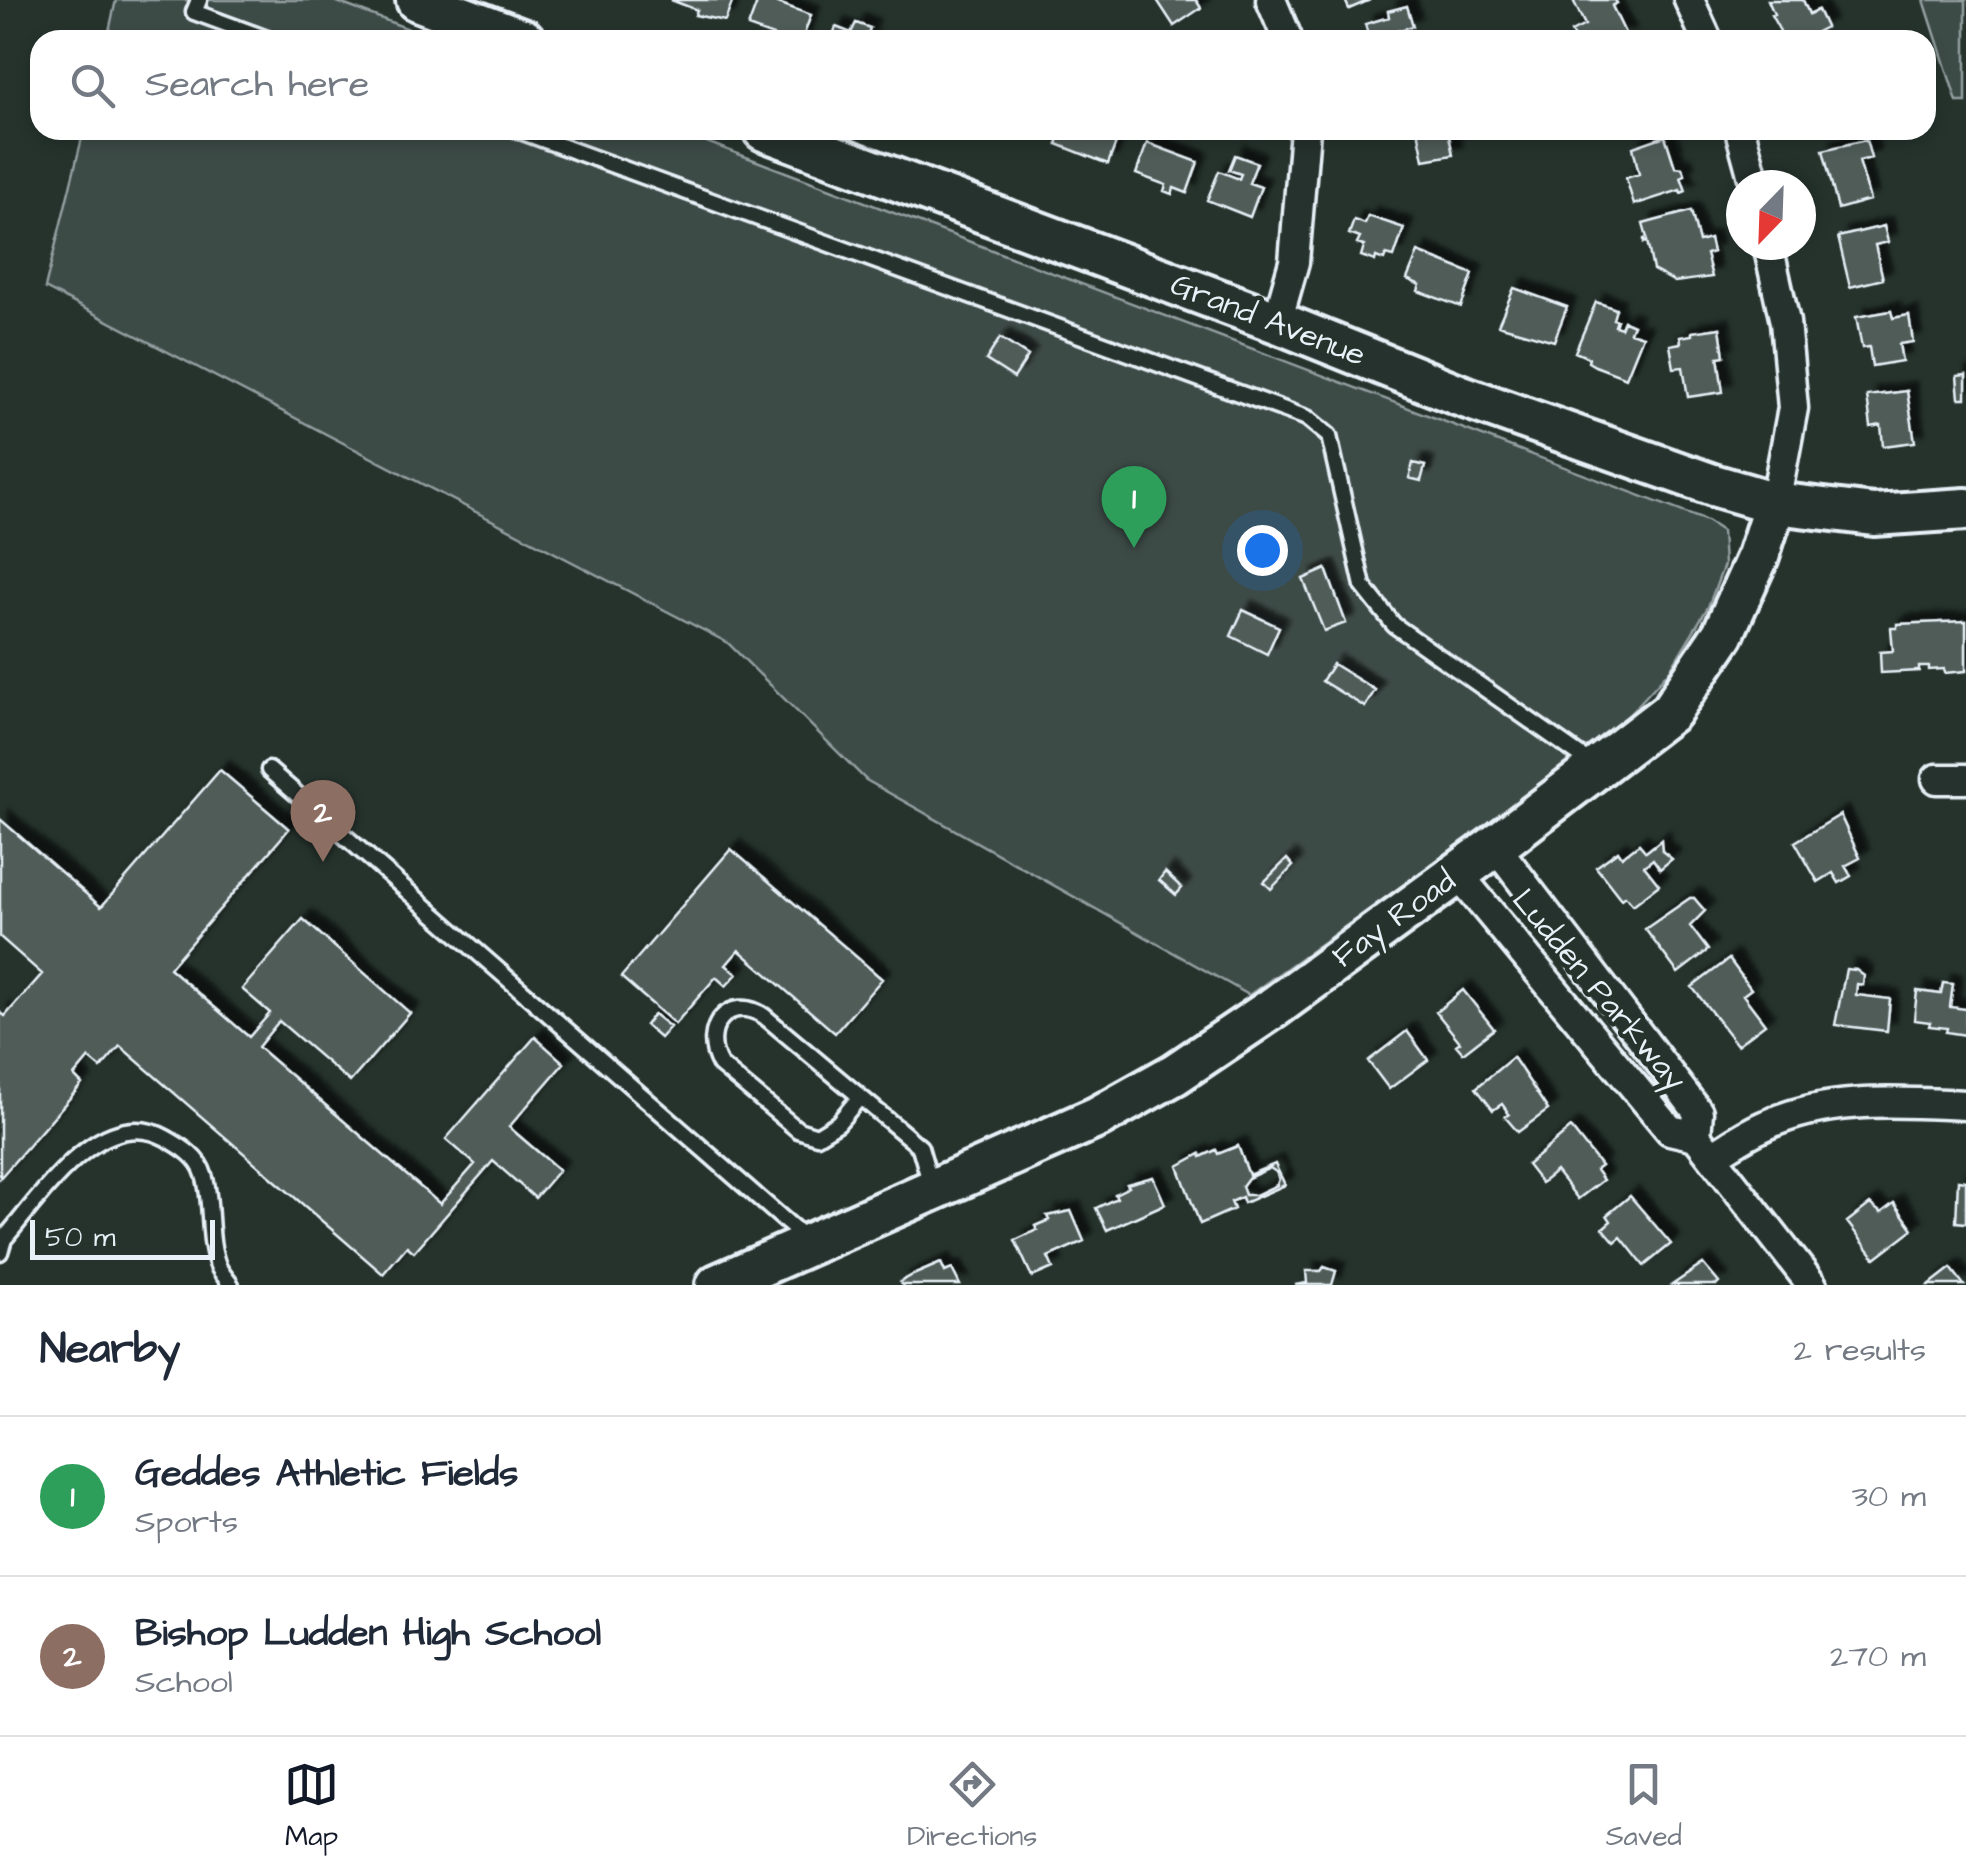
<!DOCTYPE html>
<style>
body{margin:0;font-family:"Architects Daughter",sans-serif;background:#f2f2f3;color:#1f2937}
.compass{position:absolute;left:1726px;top:170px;width:90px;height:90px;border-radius:50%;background:#fff;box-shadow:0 5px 15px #0003;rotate:203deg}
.scale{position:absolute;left:30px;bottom:25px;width:185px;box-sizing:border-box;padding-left:10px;border:5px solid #e8f1f8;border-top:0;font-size:28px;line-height:35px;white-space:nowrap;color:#e8f1f8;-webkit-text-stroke:8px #26332d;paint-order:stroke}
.you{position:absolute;left:1262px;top:550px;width:35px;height:35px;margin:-25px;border:8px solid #fff;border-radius:50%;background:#1a73e8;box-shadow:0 0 0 15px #1a73e833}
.badge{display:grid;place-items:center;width:65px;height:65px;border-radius:50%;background:#111827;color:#fff;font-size:32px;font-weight:700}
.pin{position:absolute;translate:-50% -82px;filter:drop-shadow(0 2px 5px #0008)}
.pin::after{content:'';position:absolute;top:52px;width:35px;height:30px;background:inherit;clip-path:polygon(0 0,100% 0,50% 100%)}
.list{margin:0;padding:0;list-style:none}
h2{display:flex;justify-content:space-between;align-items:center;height:130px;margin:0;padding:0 40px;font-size:42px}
h2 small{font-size:32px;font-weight:400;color:#747a83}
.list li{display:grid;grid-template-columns:65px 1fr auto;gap:30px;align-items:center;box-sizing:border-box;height:160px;padding:0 40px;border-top:2px solid #e0e1e3}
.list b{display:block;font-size:38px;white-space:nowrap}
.list p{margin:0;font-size:32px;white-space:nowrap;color:#747a83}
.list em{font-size:32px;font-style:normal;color:#747a83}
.icon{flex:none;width:55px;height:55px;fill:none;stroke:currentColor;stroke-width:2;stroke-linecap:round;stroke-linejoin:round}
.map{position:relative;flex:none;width:1966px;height:1285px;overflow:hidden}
.search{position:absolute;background:#fff;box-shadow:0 5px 15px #0003;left:30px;right:30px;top:30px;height:110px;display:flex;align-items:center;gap:25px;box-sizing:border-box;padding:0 35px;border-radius:30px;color:#747a83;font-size:38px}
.sheet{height:450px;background:#fff}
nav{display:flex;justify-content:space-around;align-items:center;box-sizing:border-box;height:140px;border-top:2px solid #e0e1e3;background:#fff;font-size:28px;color:#747a83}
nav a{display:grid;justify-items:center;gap:5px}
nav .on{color:#111827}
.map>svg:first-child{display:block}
.green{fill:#3e4b47;stroke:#939ea0;stroke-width:2.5}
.building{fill:#505c59;stroke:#e8f1f8;stroke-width:2.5;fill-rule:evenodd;filter:url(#shadow)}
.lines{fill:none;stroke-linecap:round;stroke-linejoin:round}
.lane-casing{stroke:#e8f1f8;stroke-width:21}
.street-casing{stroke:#e8f1f8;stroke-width:35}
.secondary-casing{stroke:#e8f1f8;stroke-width:48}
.lane{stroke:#26332d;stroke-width:14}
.street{stroke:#26332d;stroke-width:28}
.secondary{stroke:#26332d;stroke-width:40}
.labels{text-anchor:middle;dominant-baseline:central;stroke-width:9;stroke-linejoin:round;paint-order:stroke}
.street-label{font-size:32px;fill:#e8f1f8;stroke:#26332d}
</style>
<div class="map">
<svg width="1966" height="1285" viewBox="0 0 1966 1285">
<defs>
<filter id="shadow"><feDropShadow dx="9" dy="-9" stdDeviation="2.5" flood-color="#0009"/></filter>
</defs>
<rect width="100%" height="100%" fill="#26332d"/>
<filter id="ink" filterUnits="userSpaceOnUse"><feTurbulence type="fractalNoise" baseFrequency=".01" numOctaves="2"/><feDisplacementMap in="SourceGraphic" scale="20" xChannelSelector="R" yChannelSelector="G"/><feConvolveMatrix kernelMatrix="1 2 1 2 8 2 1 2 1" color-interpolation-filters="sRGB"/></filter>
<g filter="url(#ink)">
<path class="green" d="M116,0H332L438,40H107Z
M1924,0H1966V102H1957Z
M84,130H675L1707,521L1722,531L1724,565L1708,607L1670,670L1603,743L1249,995L866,780L728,643L45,288Z"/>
<path class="building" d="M671,0H733L725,21L695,15L697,10Z
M758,0H770L811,15L802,40H784L748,27Z
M1157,0H1196L1201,8L1174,26Z
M1345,0H1370L1349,9Z
M1573,0H1615L1617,3L1612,6L1627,37L1575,40L1571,32L1585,25Z
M1768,0H1803L1809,14L1818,10L1826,27L1801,40H1785L1771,15L1774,14Z
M1407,6L1413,26L1396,31L1399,40H1362L1369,38L1365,24L1389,17L1388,11Z
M856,23L870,28L866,39L870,40H831L836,27L851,33Z
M1062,130L1113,131L1134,130L1130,140L1119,135L1108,164L1057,144Z
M1418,130L1448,131L1453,155L1424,160Z
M1665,136L1675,167L1682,168L1685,175L1681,177L1686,191L1681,193L1680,190L1634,205L1626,178L1639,174L1633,147Z
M1866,140L1871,158L1859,161L1870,200L1838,209L1823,150Z
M1147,143L1198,162L1187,193L1174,188L1172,194L1164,191L1166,185L1136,174Z
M1235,155L1257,163L1249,183L1261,187L1250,217L1207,200L1219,171L1239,179L1241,174L1229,170Z
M1691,211L1699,242L1710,239L1713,252L1706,254L1712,277L1675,282L1653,270L1647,241L1644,243V239L1647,238L1643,224Z
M1368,216L1404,228L1394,257L1386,255L1384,260L1376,257L1375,261L1361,256L1364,246L1357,244L1360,238L1349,234L1354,220L1365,224Z
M1884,226L1888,242L1875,245L1883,279L1850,287L1838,237Z
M1418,252L1473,274L1461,307L1418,291L1420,285L1407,279Z
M1514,288L1567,307L1554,341L1498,325Z
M1596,302L1616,309L1613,319L1617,320L1615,326L1621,328L1624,321L1633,325L1630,332L1643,336L1626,378L1595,366L1588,362L1589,358L1575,352Z
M1891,311L1893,318L1909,315L1913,342L1899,344L1902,361L1872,366L1869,347L1862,348L1856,317Z
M1720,328L1724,356L1718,357L1723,392L1688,397L1683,367L1674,368L1670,345L1681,343L1680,337L1692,335V332Z
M1000,338L1028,356L1014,378L986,360Z
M1966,375V398H1959L1957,376Z
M1907,391L1915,442L1883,446L1881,425L1871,427L1867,396Z
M1413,463L1425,466L1421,481L1409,478Z
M1326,569L1346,623L1324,631L1303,579Z
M1243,610L1279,627L1267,654L1231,636Z
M1966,621V671L1945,673L1944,669L1929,670V667H1919V671L1881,673L1880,652L1893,651L1891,628H1897V624Z
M1333,664L1375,690L1365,707L1322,681Z
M220,770L289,829L169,968L249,1037L270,1013L242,989L303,919L410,1013L350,1082L279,1021L258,1047L440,1204L475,1164L446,1139L535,1037L564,1063L509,1127L559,1170L535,1198L493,1161L414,1252L407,1246L383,1274L120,1046L101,1068L89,1058L74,1076L82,1084L0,1178V1012L5,1016L42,974L0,937V819L101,907Z
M1840,815L1860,858L1845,866L1851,876L1839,883L1833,873L1818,882L1795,842Z
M1661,840L1662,851L1672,859L1660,869L1653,859L1644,866L1659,885L1633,905L1625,896L1621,899L1596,867L1618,851L1622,857L1639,844L1646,852Z
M731,849L882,979L835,1033L739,950L726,965L737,974L726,986L716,977L675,1024L621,977Z
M1287,859L1293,866L1271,889L1264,882Z
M1165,872L1182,888L1176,895L1159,880Z
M1690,898H1694L1705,911L1690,926L1708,950L1678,973L1645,929Z
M1729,959L1751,989L1743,995L1765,1024L1737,1045L1692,987Z
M1846,969L1856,970L1864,976L1863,985L1857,984L1856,995L1890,999L1887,1031L1835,1025Z
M1943,983L1953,984L1950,1007L1966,1009V1035L1946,1032L1947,1028L1929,1026L1930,1022L1914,1020L1917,991L1941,994Z
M1463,990L1494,1029L1463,1053L1456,1045L1460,1042L1436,1012Z
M654,1014L670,1027L660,1038L645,1025Z
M1407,1031L1428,1060L1389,1089L1368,1061Z
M1513,1057L1548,1110L1518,1132L1505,1117L1509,1114L1502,1104L1493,1110L1476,1088Z
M1571,1128L1601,1166L1596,1170L1603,1180L1578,1199L1556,1171L1541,1183L1527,1165Z
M1238,1146L1249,1175L1275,1164L1285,1185L1244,1203L1242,1197L1231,1202L1234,1209L1200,1224L1178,1166L1200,1154L1201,1157L1216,1150L1218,1154ZM1270,1168L1276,1172L1279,1179L1277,1185L1256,1195H1245L1242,1186L1248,1178Z
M1153,1177L1165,1204L1107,1230L1096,1208L1117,1198L1115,1194L1129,1187L1127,1184Z
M1958,1180L1966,1181V1223L1956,1222Z
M1630,1196L1671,1244L1644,1266L1621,1237L1615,1242L1603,1228L1611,1221L1607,1215Z
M1894,1203L1913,1229L1875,1258L1847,1222L1870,1204L1881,1213Z
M1071,1211L1084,1241L1048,1257L1053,1268L1032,1277L1015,1240L1037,1230L1035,1226L1049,1220L1047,1216Z
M941,1263L945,1272L952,1269L960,1285H902L900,1282L913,1275Z
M1703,1264L1719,1283L1717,1285H1672Z
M1324,1267L1336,1271L1332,1285H1295L1307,1283L1306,1271H1321Z
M1951,1268L1964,1285H1929Z"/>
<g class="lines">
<g class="lane-casing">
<path id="lane" d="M199,0L194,12L270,40
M517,130L1307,418L1329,436L1363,586L1394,625L1592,764
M269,770L807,1240
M860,1097L838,1123L817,1136L798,1130L720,1065C699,1028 730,993 764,1016L920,1147L931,1185
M0,1252L4,1239C40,1198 101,1102 166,1138C182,1147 199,1157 204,1175C213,1203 207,1238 218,1266C221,1273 227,1279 231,1285"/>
</g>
<g class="street-casing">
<path id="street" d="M1271,0L1288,40
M1689,0L1707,40
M1740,130L1755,185
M1768,245L1785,322L1793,408L1775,503
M1277,322L1294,262L1305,130
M1937,779H1966
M1495,846L1698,1112L1696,1136L1812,1285
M1457,873L1670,1130L1696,1136
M1712,1156C1729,1146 1747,1133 1766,1125C1827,1096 1900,1102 1966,1105"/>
</g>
<g class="secondary-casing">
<path id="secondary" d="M417,0L524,40
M764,130L1277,322L1459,395L1713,485L1775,503L1874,515L1966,509
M717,1285L1098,1117L1175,1074L1273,1008L1495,846L1670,712L1723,634L1758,556L1775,503"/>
</g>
<use href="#lane" class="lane"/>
<use href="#street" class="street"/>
<use href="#secondary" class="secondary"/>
</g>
</g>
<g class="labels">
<g class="street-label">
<text transform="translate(1268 320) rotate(21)">Grand Avenue</text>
<text transform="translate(1394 919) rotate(-36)">Fay Road</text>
<text transform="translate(1599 990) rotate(50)">Ludden Parkway</text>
</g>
</g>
</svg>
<svg class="compass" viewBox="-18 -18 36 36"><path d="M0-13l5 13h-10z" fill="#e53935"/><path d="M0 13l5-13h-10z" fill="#747a83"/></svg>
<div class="scale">50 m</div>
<div class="you"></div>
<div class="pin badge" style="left:1134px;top:548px;background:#2e9e5b">1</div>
<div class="pin badge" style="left:323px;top:862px;background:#8d6e63">2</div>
<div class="search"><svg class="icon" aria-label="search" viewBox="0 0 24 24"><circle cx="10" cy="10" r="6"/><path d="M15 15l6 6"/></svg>Search here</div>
</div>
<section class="sheet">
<h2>Nearby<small>2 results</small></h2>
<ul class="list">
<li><span class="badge" style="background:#2e9e5b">1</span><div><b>Geddes Athletic Fields</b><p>Sports</p></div><em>30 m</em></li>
<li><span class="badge" style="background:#8d6e63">2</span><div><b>Bishop Ludden High School</b><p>School</p></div><em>270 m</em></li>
</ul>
</section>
<nav>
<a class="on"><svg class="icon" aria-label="map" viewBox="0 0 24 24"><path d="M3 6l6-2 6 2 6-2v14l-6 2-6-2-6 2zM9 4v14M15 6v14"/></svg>Map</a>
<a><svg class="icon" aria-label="directions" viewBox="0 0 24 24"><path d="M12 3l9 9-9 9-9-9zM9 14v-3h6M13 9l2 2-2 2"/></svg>Directions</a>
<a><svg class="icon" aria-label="saved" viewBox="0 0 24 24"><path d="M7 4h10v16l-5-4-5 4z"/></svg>Saved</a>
</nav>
